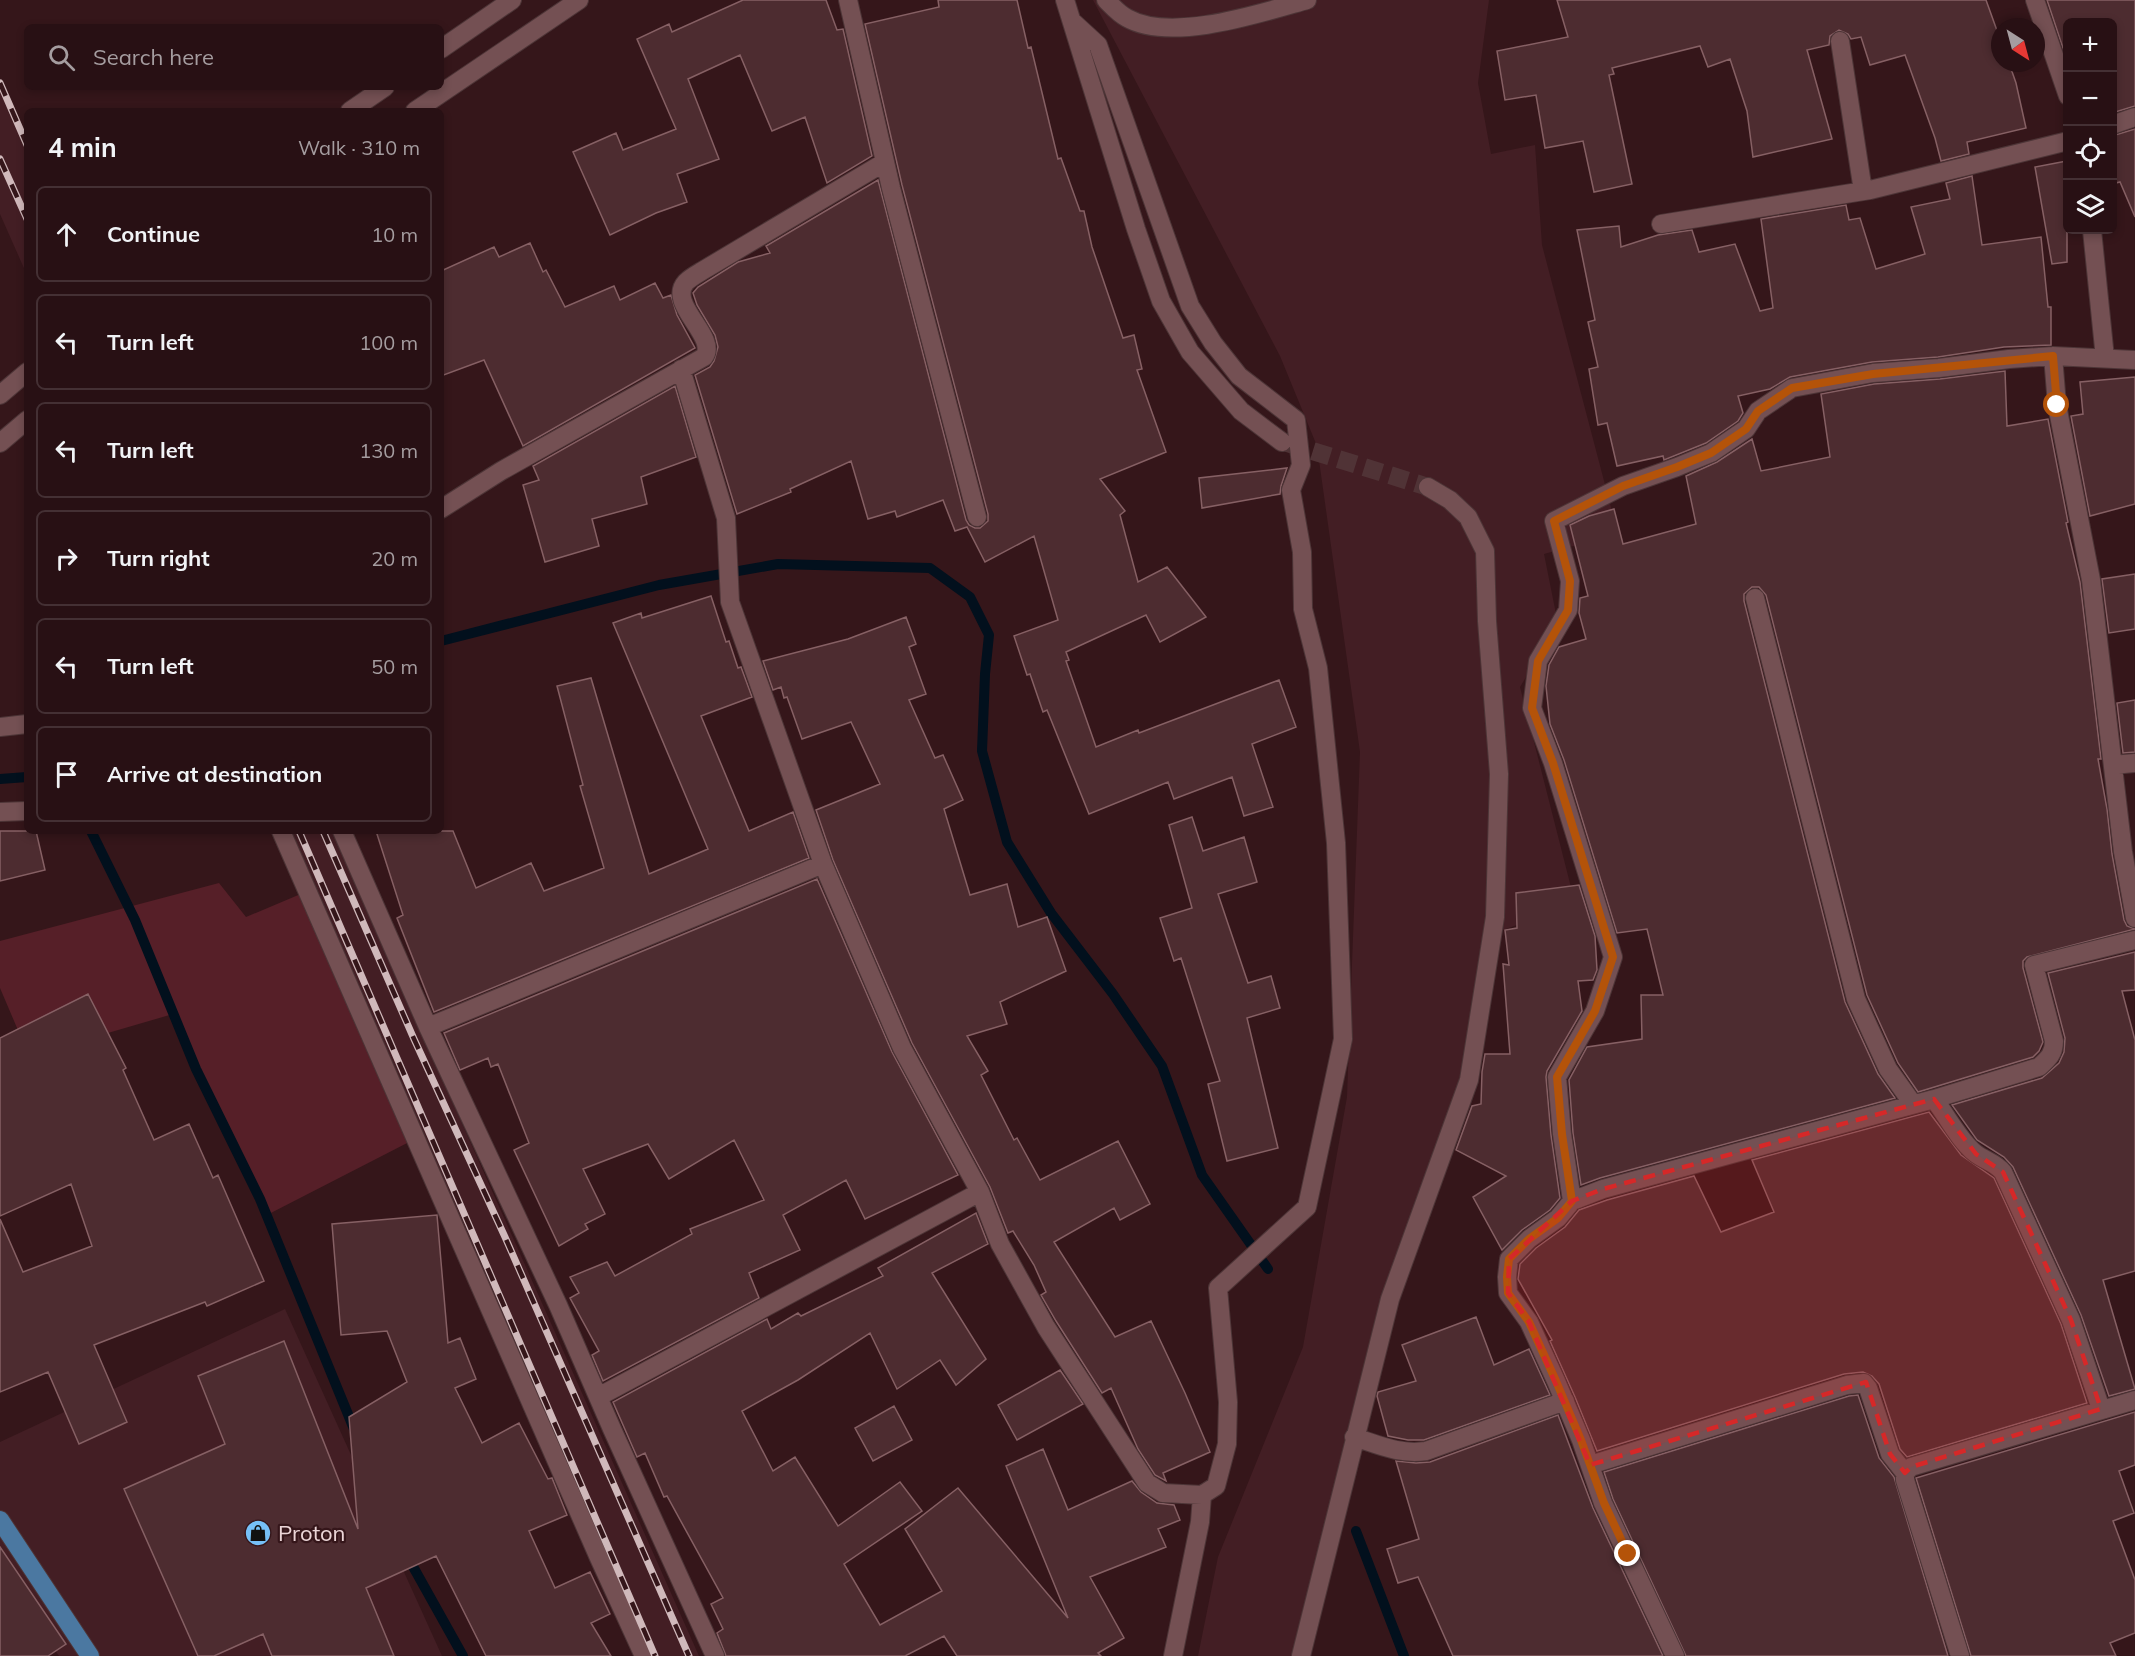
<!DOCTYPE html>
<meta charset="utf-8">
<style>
body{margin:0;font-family:Mulish,sans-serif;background:#30191d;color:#f1f3f6}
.controls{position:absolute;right:18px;top:18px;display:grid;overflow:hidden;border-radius:9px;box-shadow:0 3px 9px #0003}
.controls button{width:54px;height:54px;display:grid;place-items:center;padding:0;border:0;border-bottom:2px solid #443034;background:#281014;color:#f1f3f6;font:30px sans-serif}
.compass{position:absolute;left:1991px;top:18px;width:54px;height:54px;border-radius:50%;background:#281014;box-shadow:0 3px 9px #0003;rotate:144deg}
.stop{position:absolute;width:18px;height:18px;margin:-14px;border:4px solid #b45309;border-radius:50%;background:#fff}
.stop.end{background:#b45309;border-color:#fff;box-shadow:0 2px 6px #0008}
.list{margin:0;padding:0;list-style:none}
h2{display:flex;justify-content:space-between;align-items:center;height:78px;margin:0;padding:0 24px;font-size:26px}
h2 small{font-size:20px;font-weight:400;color:#a59da0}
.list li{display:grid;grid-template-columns:39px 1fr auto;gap:18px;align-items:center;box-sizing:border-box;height:96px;margin:0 12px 12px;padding:0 12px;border:2px solid #443034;border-radius:9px}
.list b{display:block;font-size:22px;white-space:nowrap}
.list em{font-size:20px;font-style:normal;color:#a59da0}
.icon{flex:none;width:33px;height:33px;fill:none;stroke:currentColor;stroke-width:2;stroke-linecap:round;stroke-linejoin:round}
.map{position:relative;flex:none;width:2135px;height:1656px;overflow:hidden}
.search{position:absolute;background:#281014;box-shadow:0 3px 9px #0003;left:24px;top:24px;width:420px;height:66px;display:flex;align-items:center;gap:15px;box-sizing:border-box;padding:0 21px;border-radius:9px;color:#a59da0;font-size:22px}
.panel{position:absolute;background:#281014;box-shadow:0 3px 9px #0003;left:24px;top:108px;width:420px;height:726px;border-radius:9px}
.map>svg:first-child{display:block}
.built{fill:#431e24}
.green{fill:#561f28}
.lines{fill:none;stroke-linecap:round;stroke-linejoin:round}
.stream{stroke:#02101d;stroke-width:10}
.building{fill:#4d2c30;stroke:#866064;stroke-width:1.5}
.minor-tunnel{stroke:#503336;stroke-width:18;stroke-dasharray:18 9;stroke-linecap:butt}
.minor-casing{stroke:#4d3537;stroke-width:20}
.major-casing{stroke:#4d3537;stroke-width:20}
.minor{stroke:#745053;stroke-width:18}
.major{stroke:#4b78a1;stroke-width:18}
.rail-casing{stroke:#d0b9bb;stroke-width:7}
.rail{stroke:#35161a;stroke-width:4.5;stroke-dasharray:14;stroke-linecap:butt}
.route{stroke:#b45309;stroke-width:8}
.marked{fill:#d62828;fill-opacity:0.2;stroke:#d62828;stroke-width:4.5;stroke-dasharray:12 8;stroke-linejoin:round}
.labels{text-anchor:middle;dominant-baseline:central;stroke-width:4.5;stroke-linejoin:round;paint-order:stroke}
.poi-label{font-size:22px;fill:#ebd5d7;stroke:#35161a;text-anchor:start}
</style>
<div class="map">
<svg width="2135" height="1656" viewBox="0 0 2135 1656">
<rect width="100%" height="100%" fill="#35161a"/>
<path class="built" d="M1093,0H1489L1478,83L1491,154L1535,145L1542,245L1618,534L1544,554L1558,624L1520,687L1575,903L1485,937L1471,1091L1365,1379L1302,1656H1198L1218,1557L1303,1347L1347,1097L1360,752L1317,446L1280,356Z
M0,84L27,144V275L0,214Z
M275,831H332L699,1656H642Z
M285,1309L442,1656H59L0,1566V1442Z"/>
<path class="green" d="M219,883L246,917L303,893L413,1140L263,1217L173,1014L29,1056L0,988V941Z"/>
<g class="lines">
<path class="stream" d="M441,641L659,585L778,564L930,568L970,597L989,635L985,674L982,751L1007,842L1051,913L1113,994L1162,1066L1202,1175L1268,1269
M0,779L27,777
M91,831L135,920L196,1069L260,1199L354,1429
M1356,1531L1404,1656
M406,1554L463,1656"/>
</g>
<path class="building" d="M743,0H826L837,30L843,29L872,156L827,183L805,117L772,131L740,55L688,79L719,159L677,174L687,202L656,213L610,235L573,152L616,133L623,150L676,129L637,39L669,24L672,32Z
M938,0H1017L1028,48L1031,47L1058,159L1061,158L1080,211H1084L1092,247L1123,338L1134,335L1142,369L1137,370L1166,452L1100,479L1125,511L1120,515L1138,582L1167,567L1206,617L1160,642L1146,615L1066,652L1069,660L1066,661L1096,747L1138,730L1139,733L1279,680L1296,727L1252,744L1273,807L1244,816L1232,777L1174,799L1168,782L1089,814L1047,710L1043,712L1030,674L1027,675L1014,636L1058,620L1034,536L985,562L967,527L955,531L943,500L897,517L895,511L868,519L851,461L790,489L791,492L737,514L695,375L710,367L714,361L718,347L715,335L697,305L693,293L698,287L738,262L770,253L766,246L878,180L966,520L969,525L975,528H980L988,521V514L902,185L865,24L939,7Z
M1557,0H1986L2000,39V63H2009L2016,83L2026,128L1967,142L1969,154L1941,161L1935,138L1905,55L1870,65L1861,37L1851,39L1848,34L1839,30L1830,36L1829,45L1807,50L1832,139L1753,157L1747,111L1730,59L1708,67L1700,46L1612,68L1614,74L1609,75L1632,184L1594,192L1583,141L1545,148L1536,95L1505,100L1497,51L1568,37Z
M2047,0H2135V106L2112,113V22H2067V60Z
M2135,129V217L2120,182L2112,184V136Z
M2067,161V262L2052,264L2035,167Z
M1972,176L1982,245L2041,237L2048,307H2051V345L2004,347L1938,357L1872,362L1790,377L1770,389L1738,396L1743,413L1738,421L1706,443L1664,460L1663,456L1617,466L1607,423L1598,425L1589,369L1598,367L1588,322L1595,320L1577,230L1619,226L1621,247L1658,235L1692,230L1699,252L1735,244L1760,311L1773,308L1761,219L1846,205L1849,220L1860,218L1876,269L1925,254L1911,207L1950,199L1946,183Z
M530,243L543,272L546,270L565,307L614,286L620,300L655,283L663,298L671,295L677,315L695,348L523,446L484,360L441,376V271L494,247L499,257Z
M2005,371L2007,426L2048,419L2068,522L2066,523L2080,582L2101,759H2098L2107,809L2112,854L2124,920L2127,926L2135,929L2027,957L2023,961V968L2043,1042L2039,1051L2033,1057L1918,1092L1898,1063L1867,995L1766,595L1759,587H1752L1744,594V601L1845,1002L1878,1074L1895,1098L1600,1178L1581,1185L1573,1133L1569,1080L1587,1047L1642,1039L1641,995H1663L1647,929L1617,933L1564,760L1550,724L1546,686L1549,665L1559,647L1586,639L1579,613L1580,598L1588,596L1570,525L1589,516L1614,509L1623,544L1696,524L1686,476L1717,462L1752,439L1761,471L1830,457L1821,394L1874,384L1940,379Z
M2135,377V504L2090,516L2071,416L2083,414L2080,382Z
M675,386L696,457L641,477L647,504L592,519L599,546L545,562L523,485L539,480L533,466Z
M1287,468L1281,486L1280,494L1202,508L1199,478Z
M2135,574V629L2109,633L2102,579Z
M711,596L726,642L729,641L738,668L741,667L752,697L701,716L749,831L793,812L809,858L434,1012L397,918L403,915L376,831H453L476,888L531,863L544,891L604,868L580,786L583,785L557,686L591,678L649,874L708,849L613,623L641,613L642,618Z
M906,617L916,644L909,647L926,694L909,700L935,758L943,755L963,800L944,809L970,895L1007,884L1018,927L1047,917L1066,971L1000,1002L1007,1024L967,1036L988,1071L981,1075L1014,1140L1017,1138L1040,1180L1118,1141L1150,1204L1120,1220L1114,1208L1054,1242L1115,1337L1151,1321L1185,1393L1210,1452L1163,1473L1166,1481L1155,1475L1138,1449L1111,1388L1102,1393L1056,1321L1041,1295L1046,1292L1034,1265L1013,1231L1008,1233L990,1187L912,1043L833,860L816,810L880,784L851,722L802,739L787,697L784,698L781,687L773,690L763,661L848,639Z
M2135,700V752L2123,753L2117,703Z
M1192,817L1203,851L1244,837L1257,882L1218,894L1248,983L1271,976L1280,1008L1247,1018L1278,1148L1227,1161L1208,1084L1220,1081L1181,958L1174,961L1160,918L1192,908L1169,825Z
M0,831H36L45,870L0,881Z
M817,879L892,1052L958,1175L865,1219L846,1180L783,1215L800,1250L749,1273L759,1298L603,1381L592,1355L599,1351L570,1298L579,1293L570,1277L607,1262L615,1276L692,1234L690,1229L764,1200L734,1140L669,1179L648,1144L583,1169L605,1214L585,1224L588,1229L559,1246L514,1150L529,1143L498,1064L491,1067L488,1058L460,1070L444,1033Z
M1579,885L1595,936L1597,970L1593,980L1578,981L1582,1011L1547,1071L1546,1077L1551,1135L1560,1198L1550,1210L1522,1230L1502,1250L1473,1197L1506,1176L1456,1150L1472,1106L1481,1104L1482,1072L1485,1054H1510L1503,964L1509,965L1505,930L1517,928L1516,893Z
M2135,952V990L2122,991L2135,1040V1271L2103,1280L2135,1389L2109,1396L2081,1315L2013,1167L2004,1157L1977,1140L1952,1105L2042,1078L2059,1063L2064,1052L2065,1038L2048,973Z
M88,994L126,1068L123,1070L154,1140L189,1124L213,1178L218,1175L264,1281L207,1306L205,1302L94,1345L127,1422L79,1444L48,1372L0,1392V1219L23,1272L92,1246L71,1184L0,1216V1038Z
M1929,1112L1961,1155L1994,1178L2061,1324L2087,1403L1907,1457L1900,1449L1879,1384L1872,1376L1863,1372L1844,1374L1597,1451L1575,1397L1550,1341L1552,1340L1518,1279L1520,1264L1536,1248L1565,1227L1579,1210L1607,1200L1694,1176L1721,1232L1774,1212L1752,1160Z
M976,1213L988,1244L932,1273L986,1359L956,1385L940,1360L897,1389L870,1333L798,1380L742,1411L773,1471L795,1457L838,1526L900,1482L922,1511L844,1564L880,1625L942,1591L905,1529L958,1488L1068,1618L1006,1466L1043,1449L1068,1510L1132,1481L1141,1492L1157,1503L1174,1505L1180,1520L1158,1529L1166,1547L1090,1577L1124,1638L1098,1653L1101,1656H957L944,1636L905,1656H726L717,1633L723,1629L711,1604L723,1598L667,1496L664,1497L645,1453L637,1457L613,1402L767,1319L771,1329L798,1313L801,1316L883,1276L878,1268Z
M437,1215L448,1343L460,1338L476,1379L455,1388L482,1443L519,1423L548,1479L552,1478L567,1515L529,1531L555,1588L590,1572L610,1614L591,1623L611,1656H486L436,1556L366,1588L394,1656H272L263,1634L214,1656H198L124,1489L225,1444L198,1376L284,1341L358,1529L349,1417L407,1382L387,1331L341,1335L332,1224Z
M1476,1317L1494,1365L1529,1349L1550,1395L1424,1440H1408L1388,1436L1377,1396L1378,1392L1416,1381L1402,1345Z
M1060,1370L1083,1404L1017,1440L998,1405Z
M1858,1395L1879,1458L1894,1477L1948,1656H1686L1613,1499L1604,1472L1849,1396Z
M894,1406L912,1440L873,1461L855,1428Z
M2135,1412V1465L2119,1471L2134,1513L2113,1521L2135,1580V1633L2110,1643L2116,1656H1971L1916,1478Z
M1558,1415L1593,1508L1663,1656H1453L1418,1577L1398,1583L1387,1549L1419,1539L1396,1461L1416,1463L1430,1462Z
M0,1547L66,1644L48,1656H0Z"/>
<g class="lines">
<path class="minor-tunnel" d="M1287,443L1428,487"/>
<g class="minor-casing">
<path id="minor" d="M848,0L891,188L977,517
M1065,0L1136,229L1161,301L1190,352L1241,411L1282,442
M1106,0C1112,6 1119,14 1127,18C1171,43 1261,13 1307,0
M2035,0L2068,96
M1840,41L1863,191
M441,49L512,0
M350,111L385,87
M415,111L579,0
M2112,125L2135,117
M1661,224L1870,190L2068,141
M2092,230L2105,358
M2053,356L2057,405L2091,580L2123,852L2135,918
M681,369L726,518L730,602L823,864L902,1048L980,1192L1000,1244L1046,1327L1147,1483L1163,1493L1202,1495L1216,1486L1227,1444L1228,1402L1218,1288L1307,1207L1343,1039L1336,843L1318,668L1303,609L1302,552L1291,490L1301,465L1296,420L1239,376L1213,343L1190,306L1098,45L1074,23
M0,395L27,372
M0,443L27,420
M441,509L501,471L704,357C719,337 666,304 686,282C690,278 697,274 702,271L885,162
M1755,598L1856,999L1888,1069L1913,1104
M0,727L27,724
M2113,765L2135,763
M0,812L27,811
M281,831L599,1558L644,1656
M342,831L428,1027L558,1305L612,1429L715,1656
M428,1027L823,864
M1934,1099C1947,1116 1959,1140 1975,1153C1985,1161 1995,1162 2003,1172L2071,1320L2101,1409
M1572,1201L1562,1134L1557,1077L1595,1011L1613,957L1553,763L1532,708L1538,661L1568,610L1570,581L1554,521L1623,486L1677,467L1711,453L1746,429L1758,411L1792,388L1873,373L1939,368L2009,359L2053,356L2135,360
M598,1397L980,1192
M1354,1437C1379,1445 1400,1455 1426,1451L1565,1401
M1590,1465L1847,1385L1864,1383L1868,1388L1890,1454L1905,1473V1480L1960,1656
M1905,1473L1911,1467L2135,1400
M1173,1656L1200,1522L1202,1495
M1301,1656L1390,1299L1469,1080L1495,917L1499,774L1487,621L1485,551L1468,517L1450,500L1428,487
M1675,1656L1603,1503L1581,1440L1556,1381L1529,1322L1508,1293L1507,1277L1509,1259L1529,1239L1558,1218L1572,1201L1603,1189L1934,1099L2039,1067C2048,1059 2054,1054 2054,1041L2034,965L2135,940"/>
</g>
<g class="major-casing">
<path id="major" d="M0,1520L90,1656"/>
</g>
<use href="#minor" class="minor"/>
<use href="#major" class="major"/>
<g class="rail-casing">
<path id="rail" d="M0,83L27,145
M0,159L27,219
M299,831L655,1656
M323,831L414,1039L505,1237L689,1656"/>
</g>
<use href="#rail" class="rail"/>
</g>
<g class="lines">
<path class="route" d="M1628,1554L1604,1503L1581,1440L1556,1381L1529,1322L1508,1293L1507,1277L1509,1259L1529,1239L1558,1218L1572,1201L1562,1134L1557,1077L1595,1011L1613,957L1553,763L1532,708L1538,661L1568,610L1570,581L1554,521L1623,486L1677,467L1711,453L1746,429L1758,411L1792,388L1873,374L2053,356L2057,405"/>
</g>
<path class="marked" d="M1934,1099L1976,1154L2003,1172L2071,1320L2101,1409L1911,1467L1905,1473L1890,1454L1866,1382L1590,1465L1529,1322L1508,1293L1509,1259L1572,1201L1603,1189Z"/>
<defs>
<g id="shop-disc" transform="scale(1.35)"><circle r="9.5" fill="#76c0f7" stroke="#35161a"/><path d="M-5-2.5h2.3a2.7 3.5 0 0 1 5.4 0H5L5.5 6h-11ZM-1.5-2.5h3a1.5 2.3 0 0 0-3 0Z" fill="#111"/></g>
</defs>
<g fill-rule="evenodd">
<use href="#shop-disc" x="258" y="1533"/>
</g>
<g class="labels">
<g class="poi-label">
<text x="278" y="1533">Proton</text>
</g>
</g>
</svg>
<div class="controls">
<button>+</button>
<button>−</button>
<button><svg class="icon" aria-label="locate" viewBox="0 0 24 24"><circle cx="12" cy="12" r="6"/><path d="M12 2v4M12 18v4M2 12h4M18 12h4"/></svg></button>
<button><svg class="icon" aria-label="layers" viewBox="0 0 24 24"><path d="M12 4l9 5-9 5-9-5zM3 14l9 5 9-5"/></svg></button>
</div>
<svg class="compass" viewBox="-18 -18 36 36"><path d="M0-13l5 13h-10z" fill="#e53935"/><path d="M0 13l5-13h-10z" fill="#a59da0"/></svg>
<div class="stop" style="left:2057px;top:405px"></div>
<div class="stop end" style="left:1628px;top:1554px"></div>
<div class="search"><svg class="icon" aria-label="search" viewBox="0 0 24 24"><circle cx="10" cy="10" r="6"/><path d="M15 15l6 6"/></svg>Search here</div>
<section class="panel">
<h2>4 min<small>Walk · 310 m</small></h2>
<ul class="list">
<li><svg class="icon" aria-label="ahead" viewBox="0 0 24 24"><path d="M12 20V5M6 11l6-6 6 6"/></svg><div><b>Continue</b></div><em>10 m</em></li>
<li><svg class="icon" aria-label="left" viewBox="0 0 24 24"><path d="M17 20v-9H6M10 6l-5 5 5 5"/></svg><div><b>Turn left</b></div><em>100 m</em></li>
<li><svg class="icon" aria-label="left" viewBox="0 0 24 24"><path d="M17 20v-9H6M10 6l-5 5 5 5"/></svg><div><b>Turn left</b></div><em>130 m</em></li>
<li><svg class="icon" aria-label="right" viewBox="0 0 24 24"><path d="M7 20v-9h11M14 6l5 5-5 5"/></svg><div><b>Turn right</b></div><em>20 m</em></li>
<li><svg class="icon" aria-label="left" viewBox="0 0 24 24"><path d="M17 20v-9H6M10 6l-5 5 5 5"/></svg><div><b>Turn left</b></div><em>50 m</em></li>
<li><svg class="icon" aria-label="arrive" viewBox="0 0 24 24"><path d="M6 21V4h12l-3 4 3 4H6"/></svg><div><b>Arrive at destination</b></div></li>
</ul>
</section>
</div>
